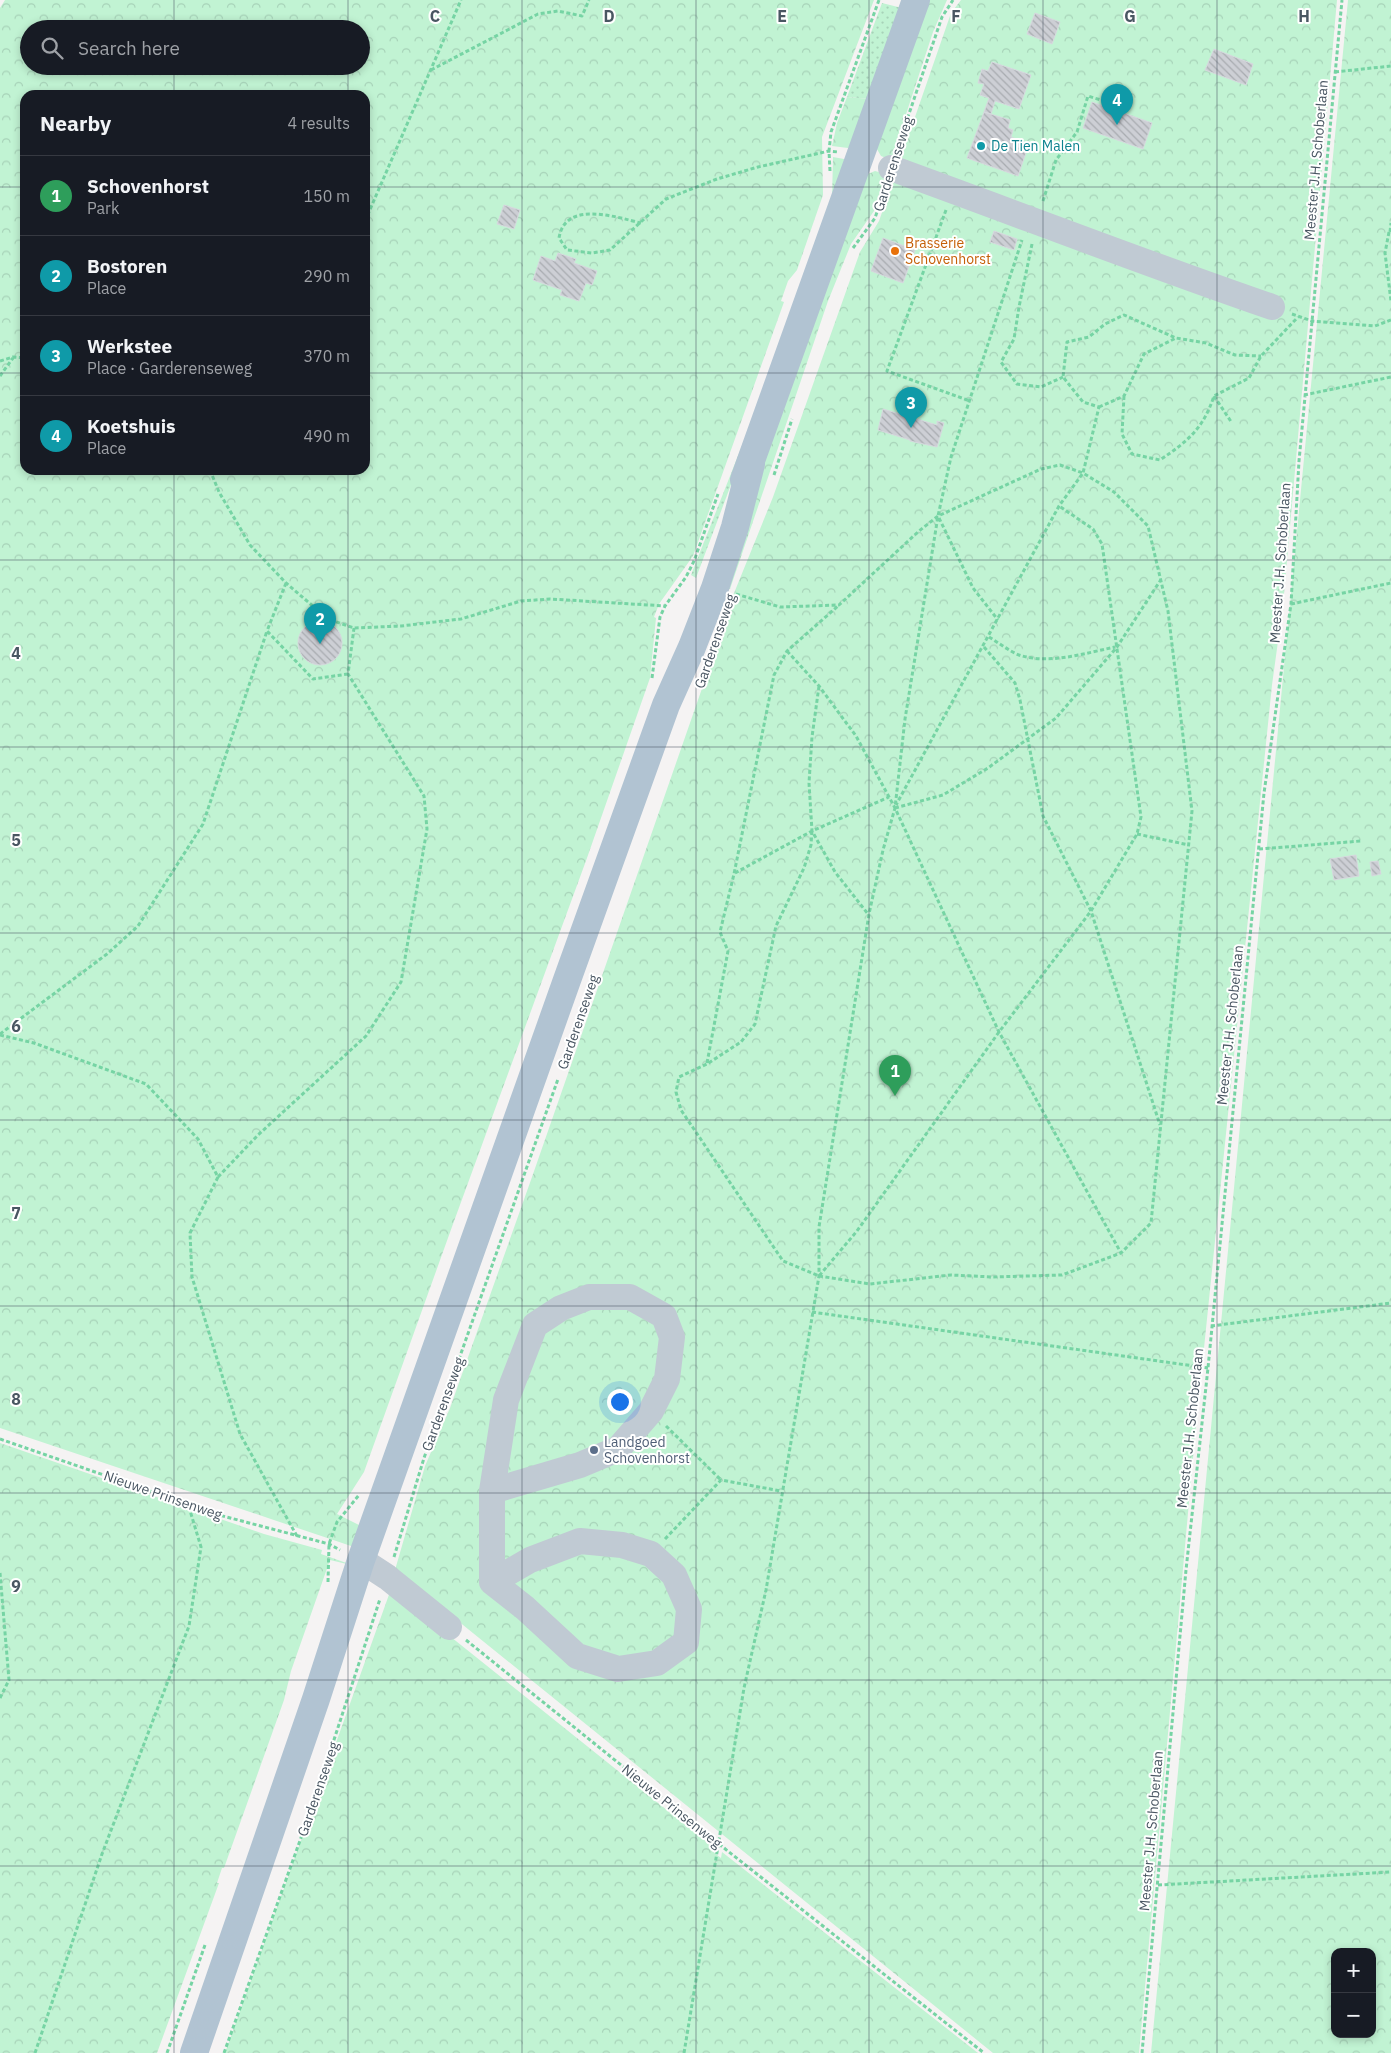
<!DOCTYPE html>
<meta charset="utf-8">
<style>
body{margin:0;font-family:"IBM Plex Sans",sans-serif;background:#20242c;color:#f1f3f6}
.controls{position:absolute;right:15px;bottom:15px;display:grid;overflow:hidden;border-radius:10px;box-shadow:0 2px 8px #0003}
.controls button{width:45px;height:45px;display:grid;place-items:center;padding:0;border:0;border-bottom:1px solid #363941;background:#171b24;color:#f1f3f6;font:25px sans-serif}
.you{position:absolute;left:619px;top:1401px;width:18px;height:18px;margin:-12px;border:4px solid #fff;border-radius:50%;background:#1a73e8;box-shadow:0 0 0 8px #1a73e833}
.badge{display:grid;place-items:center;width:32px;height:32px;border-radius:50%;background:#1077f1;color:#fff;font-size:16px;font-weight:700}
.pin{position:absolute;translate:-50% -41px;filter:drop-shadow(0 1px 2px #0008)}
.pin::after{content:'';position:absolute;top:26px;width:18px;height:15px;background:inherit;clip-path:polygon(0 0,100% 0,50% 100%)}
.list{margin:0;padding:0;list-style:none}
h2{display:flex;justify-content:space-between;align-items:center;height:65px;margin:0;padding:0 20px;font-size:21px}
h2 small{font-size:16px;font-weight:400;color:#9ea1a6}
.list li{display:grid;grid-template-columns:32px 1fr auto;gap:15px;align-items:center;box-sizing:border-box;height:80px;padding:0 20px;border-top:1px solid #363941}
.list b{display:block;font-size:19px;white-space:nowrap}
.list p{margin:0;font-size:16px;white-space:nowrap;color:#9ea1a6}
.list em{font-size:16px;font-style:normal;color:#9ea1a6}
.icon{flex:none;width:28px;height:28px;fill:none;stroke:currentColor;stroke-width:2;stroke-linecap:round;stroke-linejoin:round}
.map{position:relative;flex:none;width:1391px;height:2053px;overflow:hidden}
.search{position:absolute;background:#171b24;box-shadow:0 2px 8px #0003;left:20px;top:20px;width:350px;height:55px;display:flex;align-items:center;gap:12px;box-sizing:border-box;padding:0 18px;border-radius:28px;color:#9ea1a6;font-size:19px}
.panel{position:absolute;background:#171b24;box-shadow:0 2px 8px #0003;left:20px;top:90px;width:350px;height:385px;border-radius:15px}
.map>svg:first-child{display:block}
.grass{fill:url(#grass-dots)}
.forest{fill:url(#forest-crowns);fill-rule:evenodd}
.building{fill:url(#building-back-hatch);stroke:#d6d9de}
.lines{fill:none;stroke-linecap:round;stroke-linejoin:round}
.path{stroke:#76d4a4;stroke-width:3;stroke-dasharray:4 2.5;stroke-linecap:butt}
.minor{stroke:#c0cad3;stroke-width:26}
.major{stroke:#b1c3d2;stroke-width:28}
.grid{fill:none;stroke:#495662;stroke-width:1;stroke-opacity:0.55}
.culture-dot{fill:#0f9aa8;stroke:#fff;stroke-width:2}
.food-dot{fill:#e8710a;stroke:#fff;stroke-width:2}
.service-dot{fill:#5c6f8a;stroke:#fff;stroke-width:2}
.labels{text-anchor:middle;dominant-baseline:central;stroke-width:4;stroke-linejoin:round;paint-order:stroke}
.culture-label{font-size:14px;fill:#0d838f;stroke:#fff;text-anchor:start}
.street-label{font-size:14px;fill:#495662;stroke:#fff}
.food-label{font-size:14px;fill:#c56008;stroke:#fff;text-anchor:start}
.service-label{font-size:14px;fill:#4e5e75;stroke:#fff;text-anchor:start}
.grid-label{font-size:16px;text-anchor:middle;font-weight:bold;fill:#495662;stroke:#fff;stroke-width:4;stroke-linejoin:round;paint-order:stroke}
</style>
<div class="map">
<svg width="1391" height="2053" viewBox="0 0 1391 2053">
<defs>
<pattern id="grass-dots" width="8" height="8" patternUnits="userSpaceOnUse" patternTransform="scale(1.25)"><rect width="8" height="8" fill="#c1f3d3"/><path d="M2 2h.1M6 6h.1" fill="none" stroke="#a7d2b8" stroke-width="1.8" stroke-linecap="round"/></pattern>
<pattern id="forest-crowns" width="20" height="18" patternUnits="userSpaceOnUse" patternTransform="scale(1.25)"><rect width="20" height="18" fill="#c1f3d3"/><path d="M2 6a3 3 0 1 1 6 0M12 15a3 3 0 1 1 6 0" fill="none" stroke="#a7d2b8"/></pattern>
<pattern id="building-back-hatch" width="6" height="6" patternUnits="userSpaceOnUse" patternTransform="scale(1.25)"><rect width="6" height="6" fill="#cdcfd5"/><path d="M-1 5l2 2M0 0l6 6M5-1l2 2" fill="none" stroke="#a8abb0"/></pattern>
</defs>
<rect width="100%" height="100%" fill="#f5f3f3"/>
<path class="grass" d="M882,3L902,8L871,99L847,97Z
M814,263L696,578L691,575Z"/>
<path class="forest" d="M5,0H874L822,137L823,195L797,270L788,281L781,301L784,302L693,556L659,604L654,617L656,618L650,678L587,858L453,1224L364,1472L337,1514L365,1528L360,1549L0,1428V8ZM29,29H361V66H29ZM25,95H365V470H25Z
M926,0H947L933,32L891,160L881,156L874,144Z
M961,0H1337L1283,605L1272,685L1195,1436L1139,2053H993L395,1570L425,1466L450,1408L532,1177L730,608H733L735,603H730L773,497L860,252L879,221L951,13Z
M1348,0H1391V2053H1151ZM1335,1952H1372V2034H1335Z
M847,97L871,99L855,144L848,148L832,146L837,123Z
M833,157L844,159L849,164L832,199Z
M875,171L886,174L874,211L851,244L828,301L730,589L722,587L830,263L863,176Z
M0,1443L264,1534L322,1550L321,1554L355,1566L330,1560L291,1671L284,1700L224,1868H222L217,1883H219L157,2053H0Z
M391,1589L713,1847L712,1851L721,1858L722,1852L978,2053H225Z"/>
<path class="building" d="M1035,13L1060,22L1052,44L1027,34Z
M1214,49L1253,64L1246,85L1205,70Z
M992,62L1031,75L1019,109L995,101L991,114L984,112L989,98L980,95L984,84L978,83L982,69L988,71Z
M1092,102L1152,123L1143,149L1083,128Z
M984,112L1010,120L1008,128L1013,130L1011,137L1029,144L1018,176L967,158Z
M504,205L520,210L514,229L497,224Z
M994,231L1017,239L1014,250L990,242Z
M883,238L915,250L903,283L871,271Z
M558,253L576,259L574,263L597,271L592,285L586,283L579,301L560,295L562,290L533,280L541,256L555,261Z
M883,409L937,425V421L944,423L937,447L910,441V440L878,430Z
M298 643a22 22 0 1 1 44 0a22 22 0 1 1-44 0Z
M1356,855L1359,876L1334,880L1330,859Z
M1378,861L1381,874L1372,876L1370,862Z"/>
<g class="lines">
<path class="path" d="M431,70L538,14L558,11L582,16L589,0
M1335,72L1391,66
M897,149L942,17L953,0
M830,171L829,151L831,132L879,0
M1043,201L1056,160L1077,132L1088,96L1120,106
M946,210L887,371L970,401
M365,221L461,0
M641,223C616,217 565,200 559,238L567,250L592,253L610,250L666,199L717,179L758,167L829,151L838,152
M1389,232L1385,253L1391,301
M1390,232L1391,223
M1032,244L1019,307L1014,339L1001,362L1017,384L1041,387L1063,377
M853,248L875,218L885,188
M1292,314L1312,321L1375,326L1391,320
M0,361L13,357L25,358
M0,376L13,358
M1304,395L1391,377
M1124,396L1122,434L1132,454L1160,460C1188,441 1203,429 1214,396L1249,378L1261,356L1298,317
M1214,396L1232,423
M1099,407L1124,396L1144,354L1176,338
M210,470L219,492L250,545L286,583L328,619L354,628L401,626L461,619L521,601L550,599L665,606
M774,475L792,419
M939,518L973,588L998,620
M286,583L267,631L313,679L348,674
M736,594L780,607L839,605L919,531L938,516L1041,469L1060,465L1083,473L1059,506L896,805
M1291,604L1391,583
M989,637C999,643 1009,651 1019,655C1049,665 1086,653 1115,647
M984,647L1015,683L1020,700L1043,816L1091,911L1160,1125
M787,651L819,686L856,736L895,808L999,1032L1121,1253
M652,678L660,617L665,606L686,577L694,561L718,494
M819,686L812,737L809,783L812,831L835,872L868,914
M895,808L943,795L988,768L1056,718L1117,647L1160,581
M812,831L811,845L804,868L776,926L755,1024L741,1042L707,1064L679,1077L676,1092L681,1110L783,1261L819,1276L857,1231L999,1032L1091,911L1137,834L1141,817L1102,544L1093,529L1059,506
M1137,834L1189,845
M1259,849L1361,841
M735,873L812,831L889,797
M0,1034L107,954L138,926L203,824L267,631
M0,1035L34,1043L146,1084L198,1139L218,1177L190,1233L192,1277L240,1434L298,1538
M707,1063L728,951L720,932L734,874L774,675L787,651L838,606
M218,1177L258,1135L366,1036L401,982L427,829L424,796L348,674L354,628
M819,1276L870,1284L951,1275L993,1277L1062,1275L1121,1253L1151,1223L1192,811L1168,611L1148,526L1114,492L1083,473L1099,407L1083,402L1063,377L1067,342L1089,337L1105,324L1124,315L1176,338L1206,343L1235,355L1261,356
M812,1312L1208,1368
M1211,1326L1391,1303
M666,1426L721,1480
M0,1439L219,1515L329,1544L340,1550
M665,1539L721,1480L781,1491
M394,1557L424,1458L558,1079
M0,1573L9,1680L0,1698
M328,1582L329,1544L337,1522L359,1495
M466,1640L729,1852L984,2053
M1158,1885L1391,1872
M35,2053L102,1854L189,1626L201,1547L188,1504
M167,2053L205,1945
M224,2053L312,1807L380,1599
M684,2053L744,1688L766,1590L819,1276V1227L869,914L883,850L895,808L905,719L938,516L951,457L1022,240
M1142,2053L1186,1570L1208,1368L1264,793L1291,604L1299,461L1342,0"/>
<path class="minor" d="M891,168C1018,214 1144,263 1272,307
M492,1491L580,1465L618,1449L651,1411L667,1379L672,1337L664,1316L630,1297H589L561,1308L535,1325L506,1400L492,1491V1582
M580,1541L622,1545L651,1554L674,1575L689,1609L686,1642L657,1663L618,1669L577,1656L525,1608L492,1582L530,1560Z
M361,1560L387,1577L449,1627"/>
<path class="major" d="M744,480L916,0
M194,2053L316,1699L361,1560L567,980L666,705L692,647L715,588L735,527L751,464"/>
</g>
<path class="grid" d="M174,0V29M348,0V29M522,0V2053M696,0V2053M869,0V2053M1043,0V2053M1217,0V2053M174,66V95M348,66V95M0,187H25M365,187H1391M0,373H25M365,373H1391M174,470V2053M348,470V2053M0,560H1391M0,747H1391M0,933H1391M0,1120H1391M0,1306H1391M0,1493H1391M0,1680H1391M0,1866H1391"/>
<circle class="culture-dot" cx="981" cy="146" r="5"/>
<circle class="food-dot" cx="895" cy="251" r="5"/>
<circle class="service-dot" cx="594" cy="1450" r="5"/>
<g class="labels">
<g class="culture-label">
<text x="991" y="146">De Tien Malen</text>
</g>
<g class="street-label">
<text transform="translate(1316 160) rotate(-85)">Meester J.H. Schoberlaan</text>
<text transform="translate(893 164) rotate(-72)">Garderenseweg</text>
<text transform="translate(1280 563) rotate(-86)">Meester J.H. Schoberlaan</text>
<text transform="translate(715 641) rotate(-71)">Garderenseweg</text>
<text transform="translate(578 1022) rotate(-71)">Garderenseweg</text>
<text transform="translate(1230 1025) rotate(-84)">Meester J.H. Schoberlaan</text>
<text transform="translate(443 1404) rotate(-70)">Garderenseweg</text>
<text transform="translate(1190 1428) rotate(-84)">Meester J.H. Schoberlaan</text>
<text transform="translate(163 1495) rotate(19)">Nieuwe Prinsenweg</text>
<text transform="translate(318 1789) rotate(-71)">Garderenseweg</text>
<text transform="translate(672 1806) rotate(39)">Nieuwe Prinsenweg</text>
<text transform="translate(1151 1831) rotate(-85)">Meester J.H. Schoberlaan</text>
</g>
<g class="food-label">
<text x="905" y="243">Brasserie<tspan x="905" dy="16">Schovenhorst</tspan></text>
</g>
<g class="service-label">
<text x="604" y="1442">Landgoed<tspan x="604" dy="16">Schovenhorst</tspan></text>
</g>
</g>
<g class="grid-label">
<text x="435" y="22">C</text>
<text x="609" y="22">D</text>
<text x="782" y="22">E</text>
<text x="956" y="22">F</text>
<text x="1130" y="22">G</text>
<text x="1304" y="22">H</text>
<text x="16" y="659">4</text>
<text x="16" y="846">5</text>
<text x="16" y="1032">6</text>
<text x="16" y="1219">7</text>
<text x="16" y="1405">8</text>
<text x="16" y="1592">9</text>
</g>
</svg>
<div class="controls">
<button>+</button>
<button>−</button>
</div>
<div class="you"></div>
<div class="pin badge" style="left:895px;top:1096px;background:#2e9e5b">1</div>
<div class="pin badge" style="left:320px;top:644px;background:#0f9aa8">2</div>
<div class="pin badge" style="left:911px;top:428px;background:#0f9aa8">3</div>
<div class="pin badge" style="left:1117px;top:125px;background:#0f9aa8">4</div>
<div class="search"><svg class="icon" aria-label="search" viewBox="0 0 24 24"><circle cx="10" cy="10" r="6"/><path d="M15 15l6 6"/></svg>Search here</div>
<section class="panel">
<h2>Nearby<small>4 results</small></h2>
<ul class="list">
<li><span class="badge" style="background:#2e9e5b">1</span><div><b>Schovenhorst</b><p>Park</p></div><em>150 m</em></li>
<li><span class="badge" style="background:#0f9aa8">2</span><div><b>Bostoren</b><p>Place</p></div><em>290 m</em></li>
<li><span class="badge" style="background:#0f9aa8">3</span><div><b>Werkstee</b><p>Place · Garderenseweg</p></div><em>370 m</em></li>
<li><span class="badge" style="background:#0f9aa8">4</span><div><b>Koetshuis</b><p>Place</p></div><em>490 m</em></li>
</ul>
</section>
</div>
